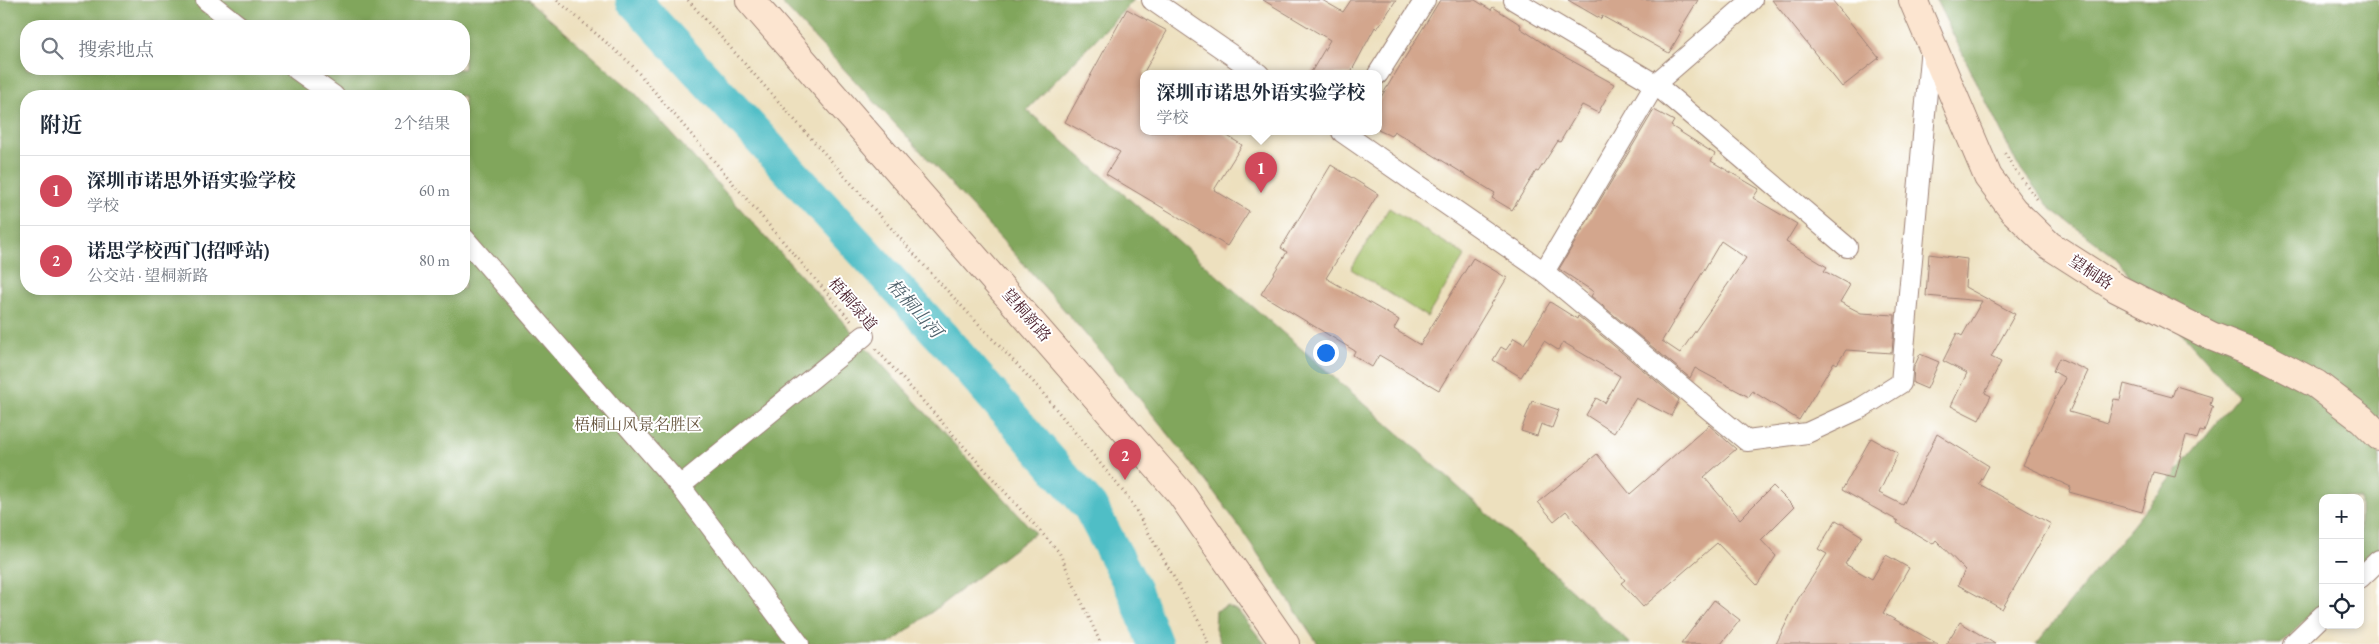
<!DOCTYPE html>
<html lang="zh">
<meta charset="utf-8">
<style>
body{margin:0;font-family:"EB Garamond","Noto Serif SC",serif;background:#f2f2f3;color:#1f2937}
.controls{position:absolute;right:15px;bottom:15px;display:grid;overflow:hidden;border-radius:10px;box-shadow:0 2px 8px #0003}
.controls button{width:45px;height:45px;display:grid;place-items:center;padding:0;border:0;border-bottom:1px solid #e0e1e3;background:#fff;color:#1f2937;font:25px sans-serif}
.you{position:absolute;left:1325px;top:352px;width:18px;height:18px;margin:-12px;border:4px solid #fff;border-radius:50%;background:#1a73e8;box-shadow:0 0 0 8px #1a73e833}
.badge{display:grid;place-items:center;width:32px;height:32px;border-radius:50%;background:#d1495b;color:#fff;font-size:16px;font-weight:700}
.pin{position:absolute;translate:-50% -41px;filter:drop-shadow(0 1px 2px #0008)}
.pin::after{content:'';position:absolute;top:26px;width:18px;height:15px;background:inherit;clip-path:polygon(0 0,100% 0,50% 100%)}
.popup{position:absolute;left:1140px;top:70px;width:242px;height:65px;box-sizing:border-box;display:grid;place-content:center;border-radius:10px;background:#fff;filter:drop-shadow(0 1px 4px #0005);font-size:16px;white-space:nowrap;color:#747a83}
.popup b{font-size:19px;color:#1f2937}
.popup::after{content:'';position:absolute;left:50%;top:100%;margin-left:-10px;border:10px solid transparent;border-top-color:#fff}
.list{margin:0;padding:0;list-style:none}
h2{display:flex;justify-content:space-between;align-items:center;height:65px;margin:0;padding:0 20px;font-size:21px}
h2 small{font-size:16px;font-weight:400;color:#747a83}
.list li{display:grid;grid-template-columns:32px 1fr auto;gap:15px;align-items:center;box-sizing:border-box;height:70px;padding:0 20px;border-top:1px solid #e0e1e3}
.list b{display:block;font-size:19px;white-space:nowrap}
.list p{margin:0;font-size:16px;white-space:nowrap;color:#747a83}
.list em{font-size:16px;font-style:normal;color:#747a83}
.icon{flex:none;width:28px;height:28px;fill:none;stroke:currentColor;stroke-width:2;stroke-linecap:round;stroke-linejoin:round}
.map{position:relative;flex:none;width:2379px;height:644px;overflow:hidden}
.search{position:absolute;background:#fff;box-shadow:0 2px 8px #0003;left:20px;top:20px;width:450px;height:55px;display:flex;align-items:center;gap:12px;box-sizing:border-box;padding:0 18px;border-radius:20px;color:#747a83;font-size:19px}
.panel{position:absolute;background:#fff;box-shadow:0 2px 8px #0003;left:20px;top:90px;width:450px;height:205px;border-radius:20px}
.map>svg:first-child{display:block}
.green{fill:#a2bf66;stroke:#766f48}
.forest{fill:#81a65b;stroke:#666243;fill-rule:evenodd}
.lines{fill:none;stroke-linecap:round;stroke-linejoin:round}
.river{stroke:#50bec6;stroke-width:35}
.building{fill:#d3a68d;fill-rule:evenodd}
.street-casing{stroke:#9c8074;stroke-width:22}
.secondary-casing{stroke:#9c8074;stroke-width:30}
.path{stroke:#9c8074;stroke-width:3;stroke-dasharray:1 4;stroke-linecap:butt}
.street{stroke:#fff;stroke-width:20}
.secondary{stroke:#fce5d0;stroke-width:28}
.labels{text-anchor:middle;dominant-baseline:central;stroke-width:4;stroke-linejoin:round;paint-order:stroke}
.street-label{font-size:16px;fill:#4a1f2b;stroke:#fff}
.park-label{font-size:16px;fill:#695740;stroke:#fff}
.water-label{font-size:18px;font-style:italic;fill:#4c5f69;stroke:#fff}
</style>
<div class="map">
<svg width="2379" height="644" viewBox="0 0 2379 644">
<rect width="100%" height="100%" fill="#fff"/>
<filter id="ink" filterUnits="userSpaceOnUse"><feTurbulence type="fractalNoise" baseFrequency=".02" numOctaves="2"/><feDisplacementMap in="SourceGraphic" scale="10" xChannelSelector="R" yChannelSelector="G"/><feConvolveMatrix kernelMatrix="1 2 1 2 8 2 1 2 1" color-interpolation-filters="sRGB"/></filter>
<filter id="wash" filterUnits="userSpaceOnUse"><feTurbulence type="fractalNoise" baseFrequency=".0096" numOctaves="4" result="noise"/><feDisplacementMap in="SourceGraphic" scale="20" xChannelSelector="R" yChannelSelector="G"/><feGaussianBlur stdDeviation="1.12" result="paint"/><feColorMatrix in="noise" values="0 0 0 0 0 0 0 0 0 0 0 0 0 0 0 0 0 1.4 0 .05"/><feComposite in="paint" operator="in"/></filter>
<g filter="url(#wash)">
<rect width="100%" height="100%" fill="#ede0be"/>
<path class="green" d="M1389,208L1465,255L1427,317L1351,269Z"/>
<path class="forest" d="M0,0H528L635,93L1035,533L890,644H0ZM26,26H464V69H26ZM26,96H464V289H26Z
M779,0H1134L1027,110L1413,446L1631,644H1318C1282,592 1249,537 1210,487C1078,315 927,158 779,0Z
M1936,0H2379V549L2360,567V498H2323V603L2281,644H2036L2238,396L2111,254L2050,208L2017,164Z
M1227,606L1238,611L1265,644H1221L1215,629L1216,611Z"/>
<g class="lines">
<path class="river" d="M633,0L941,336L1090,507L1134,590L1155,644"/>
</g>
<g id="blocks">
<path class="building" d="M1263,0H1322L1343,12L1351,0H1396L1377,29L1375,27L1350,74H1310L1330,40Z
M1440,0H1475L1491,10L1493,7L1521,25L1520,28L1558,53L1614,84L1598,113L1582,105L1560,142L1558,141L1538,172L1536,171L1512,210L1492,198L1495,193L1394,131L1391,136L1378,130V102Z
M1568,0H1698L1679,31L1681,32L1669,53L1602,16L1601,19Z
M1772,0H1832L1879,58L1842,87Z
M1127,9L1167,31L1144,72V132H1221L1242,145L1214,190L1249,211L1227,246L1106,174L1120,152L1065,122Z
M1654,110L1674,121L1671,126L1715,154L1711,161L1759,189L1753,198L1797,224L1786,242L1827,267L1824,271L1850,285L1840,302L1861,313L1895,315L1892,353L1846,350L1837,364L1834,362L1799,420L1752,391L1749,397L1695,368L1690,378L1591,296L1594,292L1559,269ZM1721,241L1746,258L1680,353L1662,341Z
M1331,165L1378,194L1326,278L1399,320L1394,329L1420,345L1473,258L1507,278L1439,390L1379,355L1372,367L1353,355L1355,351L1261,294L1287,252L1281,248Z
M1929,254L1967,259L1965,287L2015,314L1991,357L2001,362L1985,393L1991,396L1979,420L1951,406L1967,373L1943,361L1957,333L1962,336L1982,301L1926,296Z
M1550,302L1577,319L1578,316L1679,400L1671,416L1636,398L1614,433L1586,415L1596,398L1605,403L1620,376L1563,342L1558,350L1544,341L1521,377L1493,360L1501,347L1506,350L1514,338L1524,344Z
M1920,354L1939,362L1927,389L1913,383L1914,367Z
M2059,358L2088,371L2069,412L2108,423L2114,399L2120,400L2124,384L2172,397L2176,386L2212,397L2210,405L2213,406L2204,432L2200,431L2197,439L2186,436L2175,477L2153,472L2142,512L2069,492L2071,487L2023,465L2065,378L2053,371Z
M1532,401L1559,410L1552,428L1541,424L1537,436L1521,431Z
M1709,425L1736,449L1704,477L1740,519L1773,486L1794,507L1761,540L1776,556L1757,585L1717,543L1643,607L1621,583L1625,580L1566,511L1554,521L1538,502L1597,454L1630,494Z
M1937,434L1989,466L1979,484L2051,524L2002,609L1958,585L1965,570L1936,540L1933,544L1897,523L1898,521L1842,490L1871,438L1898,453L1879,493L1903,505Z
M1836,520L1862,536L1845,564L1872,579L1886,555L1909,568L1883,613L1938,644H1776L1798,599L1827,554L1818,549Z
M1714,600L1740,620L1721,644H1681Z
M1960,622L1995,644H1946Z"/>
</g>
</g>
<g filter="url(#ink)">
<use href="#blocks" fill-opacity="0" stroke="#9c8074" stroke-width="1"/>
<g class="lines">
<g class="street-casing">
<path id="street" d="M206,0L239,26
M1152,0L1259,74
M1514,0L1655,84L1847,247
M296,69L334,96
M1378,74L1425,0
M1342,132L1544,272L1747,441L1807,433L1861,408L1901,383L1931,46
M464,238L680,486L799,644
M1544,272L1655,84L1752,0
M680,486L864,336
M2360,578L2379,560
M2293,644L2323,615"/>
</g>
<g class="secondary-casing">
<path id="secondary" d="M750,0L1181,494L1285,644
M1913,0L1988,177L2013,210L2049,245L2116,288L2211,336L2264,357L2316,384L2362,419L2379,436"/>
</g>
<path class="path" d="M557,0L630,63L852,322
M688,0L939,282L1038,387L1130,500L1202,627L1208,644
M2005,153L2013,167L2037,199
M876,349L1059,552L1101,644"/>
<use href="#street" class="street"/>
<use href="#secondary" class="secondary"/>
</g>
</g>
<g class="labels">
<g class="street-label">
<text transform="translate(2091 272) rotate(33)">望桐路</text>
<text transform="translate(853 304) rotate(49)">梧桐绿道</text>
<text transform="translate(1027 315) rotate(49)">望桐新路</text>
</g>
<g class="park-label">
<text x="638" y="424">梧桐山风景名胜区</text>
</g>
<g class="water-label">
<text transform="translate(915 308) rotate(48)">梧桐山河</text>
</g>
</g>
</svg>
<div class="controls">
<button>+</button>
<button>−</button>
<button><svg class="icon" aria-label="locate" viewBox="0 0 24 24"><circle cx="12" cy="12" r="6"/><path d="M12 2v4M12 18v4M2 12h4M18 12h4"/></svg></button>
</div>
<div class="you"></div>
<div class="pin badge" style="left:1261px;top:193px">1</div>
<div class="popup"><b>深圳市诺思外语实验学校</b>学校</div>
<div class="pin badge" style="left:1125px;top:480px">2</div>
<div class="search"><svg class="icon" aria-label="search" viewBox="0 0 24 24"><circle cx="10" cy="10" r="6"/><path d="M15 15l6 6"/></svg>搜索地点</div>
<section class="panel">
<h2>附近<small>2个结果</small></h2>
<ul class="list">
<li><span class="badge">1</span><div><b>深圳市诺思外语实验学校</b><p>学校</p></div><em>60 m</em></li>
<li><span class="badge">2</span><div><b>诺思学校西门(招呼站)</b><p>公交站 · 望桐新路</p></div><em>80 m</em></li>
</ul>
</section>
</div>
